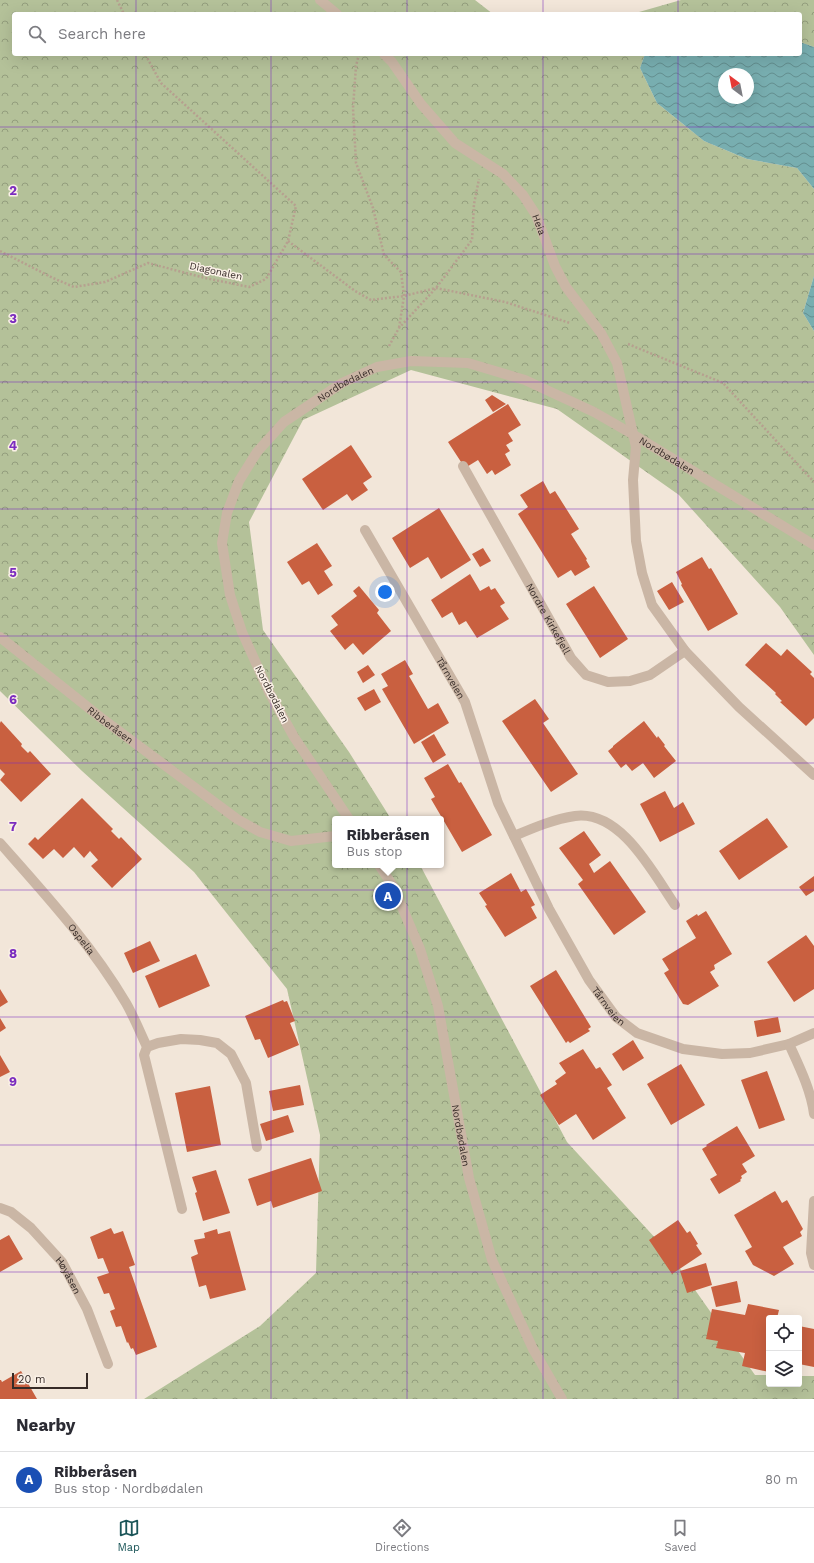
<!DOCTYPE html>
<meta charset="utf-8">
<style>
body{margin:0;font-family:"Work Sans",sans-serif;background:#f2f2f3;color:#2b2b33}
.controls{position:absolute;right:12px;bottom:12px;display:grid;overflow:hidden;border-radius:4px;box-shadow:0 4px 16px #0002}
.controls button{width:36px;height:36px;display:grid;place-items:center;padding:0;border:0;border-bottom:1px solid #e1e1e2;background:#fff;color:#2b2b33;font:20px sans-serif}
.compass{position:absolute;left:718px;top:68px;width:36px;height:36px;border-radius:50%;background:#fff;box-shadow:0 4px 16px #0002;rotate:328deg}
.scale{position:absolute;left:12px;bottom:10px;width:76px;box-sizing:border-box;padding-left:4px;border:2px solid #362b27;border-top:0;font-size:11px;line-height:14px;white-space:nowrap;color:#362b27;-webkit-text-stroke:3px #faf0e6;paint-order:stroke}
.you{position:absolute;left:385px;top:592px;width:14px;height:14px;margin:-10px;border:3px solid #fff;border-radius:50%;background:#1a73e8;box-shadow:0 0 0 6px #1a73e833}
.badge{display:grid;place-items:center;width:26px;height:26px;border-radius:50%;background:#1b5558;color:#fff;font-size:13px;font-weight:700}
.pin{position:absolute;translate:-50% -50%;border:2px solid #fff;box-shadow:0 1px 4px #0006}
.popup{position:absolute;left:332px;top:816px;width:112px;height:52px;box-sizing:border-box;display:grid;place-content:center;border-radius:4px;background:#fff;filter:drop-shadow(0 1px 3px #0005);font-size:13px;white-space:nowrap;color:#7c7c81}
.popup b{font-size:15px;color:#2b2b33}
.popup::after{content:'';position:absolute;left:50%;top:100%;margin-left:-8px;border:8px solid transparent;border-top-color:#fff}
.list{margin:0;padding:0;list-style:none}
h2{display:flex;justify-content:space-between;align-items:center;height:52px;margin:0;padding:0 16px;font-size:17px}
h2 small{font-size:13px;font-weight:400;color:#7c7c81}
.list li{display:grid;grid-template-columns:26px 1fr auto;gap:12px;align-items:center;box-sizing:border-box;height:56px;padding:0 16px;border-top:1px solid #e1e1e2}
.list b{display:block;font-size:15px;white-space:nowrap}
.list p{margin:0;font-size:13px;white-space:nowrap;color:#7c7c81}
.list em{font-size:13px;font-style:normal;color:#7c7c81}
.icon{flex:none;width:22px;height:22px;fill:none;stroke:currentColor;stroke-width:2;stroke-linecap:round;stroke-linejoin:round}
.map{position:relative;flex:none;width:814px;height:1399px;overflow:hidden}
.search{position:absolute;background:#fff;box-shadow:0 4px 16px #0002;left:12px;right:12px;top:12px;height:44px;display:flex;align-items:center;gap:10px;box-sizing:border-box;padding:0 14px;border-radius:4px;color:#7c7c81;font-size:15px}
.sheet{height:108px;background:#fff}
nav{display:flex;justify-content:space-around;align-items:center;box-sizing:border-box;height:56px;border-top:1px solid #e1e1e2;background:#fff;font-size:11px;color:#7c7c81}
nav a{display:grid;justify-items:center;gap:2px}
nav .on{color:#1b5558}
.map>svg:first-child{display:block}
.forest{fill:url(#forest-crowns)}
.water{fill:url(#water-waves);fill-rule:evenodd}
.building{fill:#c96040}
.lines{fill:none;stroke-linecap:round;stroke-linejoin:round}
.path{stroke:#b6a08f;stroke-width:2.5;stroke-dasharray:2 2;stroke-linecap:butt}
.minor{stroke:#cab6a5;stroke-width:10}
.grid{fill:none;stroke:#7b2cbf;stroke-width:1;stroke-opacity:0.55}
.labels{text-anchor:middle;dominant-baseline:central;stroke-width:3;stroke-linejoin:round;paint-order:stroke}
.street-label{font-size:10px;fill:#362b27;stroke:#faf0e6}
.grid-label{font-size:13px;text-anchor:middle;font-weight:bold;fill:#7b2cbf;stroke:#faf0e6;stroke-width:3;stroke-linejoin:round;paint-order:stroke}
</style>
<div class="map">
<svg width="814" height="1399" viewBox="0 0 814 1399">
<defs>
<pattern id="forest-crowns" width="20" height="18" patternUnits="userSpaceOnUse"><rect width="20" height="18" fill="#b4c199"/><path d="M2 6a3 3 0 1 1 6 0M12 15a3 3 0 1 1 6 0" fill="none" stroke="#939d7d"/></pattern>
<pattern id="water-waves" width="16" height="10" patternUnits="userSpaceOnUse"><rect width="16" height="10" fill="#78aeb0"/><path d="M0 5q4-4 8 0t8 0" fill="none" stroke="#638e8f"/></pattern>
</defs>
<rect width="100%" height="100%" fill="#f2e6d9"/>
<path class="forest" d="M0,0H475L493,14H14V54H645L640,68L657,103L704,141L747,159L797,168L814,189V276L803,313L814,331V655L780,607L679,495L557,409L411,370L303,420L249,522L263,630L349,752L391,819H335V865H420L567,1142L669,1253L755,1375H769V1384H799V1376H814V1399H144L260,1326L316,1273L320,1135L287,989L194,872L82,771L0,691Z
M681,0H814V47L800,42V14H632Z"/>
<path class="water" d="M800,42L814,47V189L797,168L747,159L704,141L657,103L640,68L645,54H800ZM724,74H748V98H724Z
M814,276V331L803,313Z"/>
<path class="building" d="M492,395L506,404L493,412L485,400Z
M508,404L521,425L508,433L513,441L506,445L510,451L505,454L511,465L495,475L492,470L487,474L478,460L465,468L448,442Z
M351,445L372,477L363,483L368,490L352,501L347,494L323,510L302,479Z
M543,481L550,494L555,491L579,529L571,534L587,559L586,560L590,567L575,576L571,570L558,578L518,514L528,507L520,495Z
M439,508L471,560L441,579L428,557L410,568L392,538Z
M317,543L332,566L324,571L333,585L318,595L309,581L302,585L287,562Z
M483,548L491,561L480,567L472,554Z
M702,557L709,569L711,568L738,614L708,631L681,585L682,584L676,572Z
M470,574L480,591L489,586L491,590L495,588L505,603L500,606L509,619L477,638L466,621L459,625L452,612L442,618L431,600Z
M672,582L684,602L669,610L657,591Z
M359,586L379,610L377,613L391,631L363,655L353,643L345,650L330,631L338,625L331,616L357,596L353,591Z
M594,586L628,639L600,658L566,604Z
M766,643L781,656L787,649L812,672L810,674L814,678V718L806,726L780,702L782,701L775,694L776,693L745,665Z
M405,660L413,674L409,676L428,709L438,703L449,723L414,744L382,689L388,686L381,674Z
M368,665L375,675L363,683L357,672Z
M374,689L381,702L365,711L357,698Z
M535,699L549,719L543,723L578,774L551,792L502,721Z
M1,721L22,744L21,746L28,753L30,751L51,774L21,802L0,780L5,774L0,769V723Z
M644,721L657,738L658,736L665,745L664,746L676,761L654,778L643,763L632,771L626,764L621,768L608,751L613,747V746Z
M434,734L446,755L433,763L421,742Z
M448,764L459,783L461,782L492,835L462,852L431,799L435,797L424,778Z
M665,791L674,808L683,802L695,824L660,842L640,804Z
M82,798L113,829L111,831L119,839L121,837L142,859L112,888L91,866L98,860L90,851L84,858L74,847L63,858L54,849L43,859L28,844L35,837L38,840Z
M767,818L788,847L739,880L719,851Z
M584,831L601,855L589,864L594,873L610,861L646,912L614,935L578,884L583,880L559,848Z
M511,873L521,892L526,889L535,905L531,907L537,918L505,937L485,906L487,905L479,893Z
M814,876V891L806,896L799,887Z
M706,911L732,954L714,965L715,969L710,972L719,986L688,1005L683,1004L664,973L669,970L662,959L696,938L686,921L697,914L698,916Z
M806,935L814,946V989L794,1002L767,962Z
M150,941L160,961L133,973L124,953Z
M196,954L210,986L159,1008L145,976Z
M556,970L591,1027L588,1029L590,1031L570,1043L568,1041L566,1043L530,986Z
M0,989L8,1002L0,1007Z
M283,1000L284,1002L287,1001L295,1021L290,1023L299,1045L268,1058L260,1039L255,1040L245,1016Z
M778,1017L781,1032L757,1037L754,1021Z
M0,1018L6,1028L0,1032Z
M633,1040L644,1058L623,1071L612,1054Z
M583,1049L596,1069L600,1067L612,1085L607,1088L626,1118L593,1140L576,1114L559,1125L540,1095L557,1084L555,1081L566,1073L559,1063Z
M0,1055L10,1072L0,1077Z
M681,1064L705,1105L671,1125L647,1084Z
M767,1071L785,1120L759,1129L741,1080Z
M300,1085L304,1105L273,1111L269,1091Z
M210,1086L221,1145L187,1152L175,1093Z
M288,1115L294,1132L266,1141L260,1124Z
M737,1126L755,1156L742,1164L747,1172L741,1176L742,1178L740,1180L741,1181L719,1194L710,1179L717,1175L702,1149L707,1146L706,1145Z
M311,1158L322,1191L273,1208L271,1201L257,1206L248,1179Z
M216,1170L230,1213L203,1221L195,1193L197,1192L192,1177Z
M775,1191L782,1203L787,1200L803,1229L800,1232L802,1236L783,1247L794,1264L774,1276L753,1265L745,1251L752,1247L734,1215Z
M678,1220L687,1233L690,1231L698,1244L696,1245L702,1254L672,1274L649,1240Z
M111,1228L114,1234L123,1231L135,1265L129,1267L157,1347L136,1355L133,1348L131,1349L128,1342L127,1343L121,1326L116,1327L110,1311L115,1309L109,1293L104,1294L97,1277L109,1273L103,1258L98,1259L90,1237Z
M217,1229L218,1234L230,1231L246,1290L210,1299L206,1285L199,1287L191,1257L198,1254L194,1240L205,1238L204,1233Z
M9,1235L23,1259L0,1272V1240Z
M706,1263L712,1285L687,1293L680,1271Z
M737,1281L741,1302L716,1307L711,1287Z
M748,1304L779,1310L777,1318H769V1372L742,1366L745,1353L716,1348L718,1341L706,1339L712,1309L745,1315Z
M799,1326L814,1329V1367L799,1364Z
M21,1371L37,1399H0V1380H1L2,1382Z"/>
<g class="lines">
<path class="path" d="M117,0L124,14
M359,54L356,66L353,108L356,163L373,208L384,255L401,272L404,296L399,328
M288,241L355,291L371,300L404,296L436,288L505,302L570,323
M0,251L53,278L74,287L105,282L148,263L205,278L249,287L266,279L288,241L296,206L161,83L145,54
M628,344L723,383L814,482
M389,346L399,328L436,288L472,240L474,204L479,179"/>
<g class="minor">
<path d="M320,0L337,14"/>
<path id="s1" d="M384,54L392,62L421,104L455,143L503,174L523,195L536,215L555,266L566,287L601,333L617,363L636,447L633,480L636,541L642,573L652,605L685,651L739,707L814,775"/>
<path id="s2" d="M463,466L571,658L586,675L608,682L630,681L650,675L685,651"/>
<path id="s3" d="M365,530L465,702L498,803L549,909L589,980L616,1017L637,1033L683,1049L722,1054L750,1053L789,1044L814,1033"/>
<path id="s4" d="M0,637L100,717L237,819L260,832L291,841L335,836"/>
<path id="s5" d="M349,819L294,737L269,692L242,632L230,595L222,543L227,513L239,481L257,452L284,422L342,383L377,367L411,361L468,363L525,380L594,412L634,435L814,545"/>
<path d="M514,836C533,828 554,819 575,816C621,810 653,873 675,905"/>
<path id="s6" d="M0,843C45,894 91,944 126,1003C134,1017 140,1032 147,1047L144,1055L182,1209"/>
<path id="s7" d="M379,865L393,886L420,949L438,1006L469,1178L492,1260L533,1349L562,1399"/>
<path d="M789,1044C799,1066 811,1090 814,1114"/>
<path d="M147,1047L158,1043L181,1039L200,1040L217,1043L231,1054L246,1083L257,1147"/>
<path d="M814,1201L811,1253L814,1265"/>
<path id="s8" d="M0,1208L11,1212L31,1228L62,1262L87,1309L108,1364"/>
</g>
</g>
<path class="grid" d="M136,0V14M271,0V14M407,0V14M543,0V14M678,0V14M136,54V1399M271,54V1399M407,54V1399M543,54V1399M678,54V1399M0,127H814M0,254H814M0,382H814M0,509H814M0,636H814M0,763H814M0,890H814M0,1017H814M0,1145H814M0,1272H814"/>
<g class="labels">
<g class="street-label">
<text stroke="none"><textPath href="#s1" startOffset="234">Heia</textPath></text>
<text transform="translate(216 271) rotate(12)">Diagonalen</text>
<text stroke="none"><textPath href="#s5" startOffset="519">Nordbødalen</textPath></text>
<text stroke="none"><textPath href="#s5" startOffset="867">Nordbødalen</textPath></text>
<text stroke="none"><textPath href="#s2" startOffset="175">Nordre Kirkefjell</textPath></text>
<text stroke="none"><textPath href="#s3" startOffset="171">Tårnveien</textPath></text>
<text transform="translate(272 694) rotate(63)">Nordbødalen</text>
<text stroke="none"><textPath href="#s4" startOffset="141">Ribberåsen</textPath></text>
<text stroke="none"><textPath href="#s6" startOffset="126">Ospelia</textPath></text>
<text stroke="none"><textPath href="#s3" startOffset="537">Tårnveien</textPath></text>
<text stroke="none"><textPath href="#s7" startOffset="285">Nordbødalen</textPath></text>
<text stroke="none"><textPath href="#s8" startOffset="98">Høyåsen</textPath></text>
</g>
</g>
<g class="grid-label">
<text x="13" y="195">2</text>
<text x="13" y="323">3</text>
<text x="13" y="450">4</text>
<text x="13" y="577">5</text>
<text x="13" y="704">6</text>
<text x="13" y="831">7</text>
<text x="13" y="958">8</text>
<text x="13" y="1086">9</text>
</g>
</svg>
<div class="controls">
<button><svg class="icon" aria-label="locate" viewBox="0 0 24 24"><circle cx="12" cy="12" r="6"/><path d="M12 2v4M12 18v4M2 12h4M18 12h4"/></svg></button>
<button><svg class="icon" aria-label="layers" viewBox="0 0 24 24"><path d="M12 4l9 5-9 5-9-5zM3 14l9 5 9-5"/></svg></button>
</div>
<svg class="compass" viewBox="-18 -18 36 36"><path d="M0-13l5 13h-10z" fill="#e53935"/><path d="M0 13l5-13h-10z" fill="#7c7c81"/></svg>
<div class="scale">20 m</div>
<div class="you"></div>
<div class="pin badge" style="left:388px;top:896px;background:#1a4fb4">A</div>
<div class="popup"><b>Ribberåsen</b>Bus stop</div>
<div class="search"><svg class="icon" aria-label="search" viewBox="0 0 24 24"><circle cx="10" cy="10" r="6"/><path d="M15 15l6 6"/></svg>Search here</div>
</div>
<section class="sheet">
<h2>Nearby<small></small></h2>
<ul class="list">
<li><span class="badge" style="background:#1a4fb4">A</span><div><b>Ribberåsen</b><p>Bus stop · Nordbødalen</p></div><em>80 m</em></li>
</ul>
</section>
<nav>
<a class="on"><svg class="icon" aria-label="map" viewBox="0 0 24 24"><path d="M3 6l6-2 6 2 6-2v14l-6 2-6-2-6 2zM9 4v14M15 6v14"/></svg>Map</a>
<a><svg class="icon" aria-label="directions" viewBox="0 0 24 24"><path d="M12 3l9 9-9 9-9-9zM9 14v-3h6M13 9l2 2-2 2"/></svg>Directions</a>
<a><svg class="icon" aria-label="saved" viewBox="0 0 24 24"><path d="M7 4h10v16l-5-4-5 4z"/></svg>Saved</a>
</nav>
